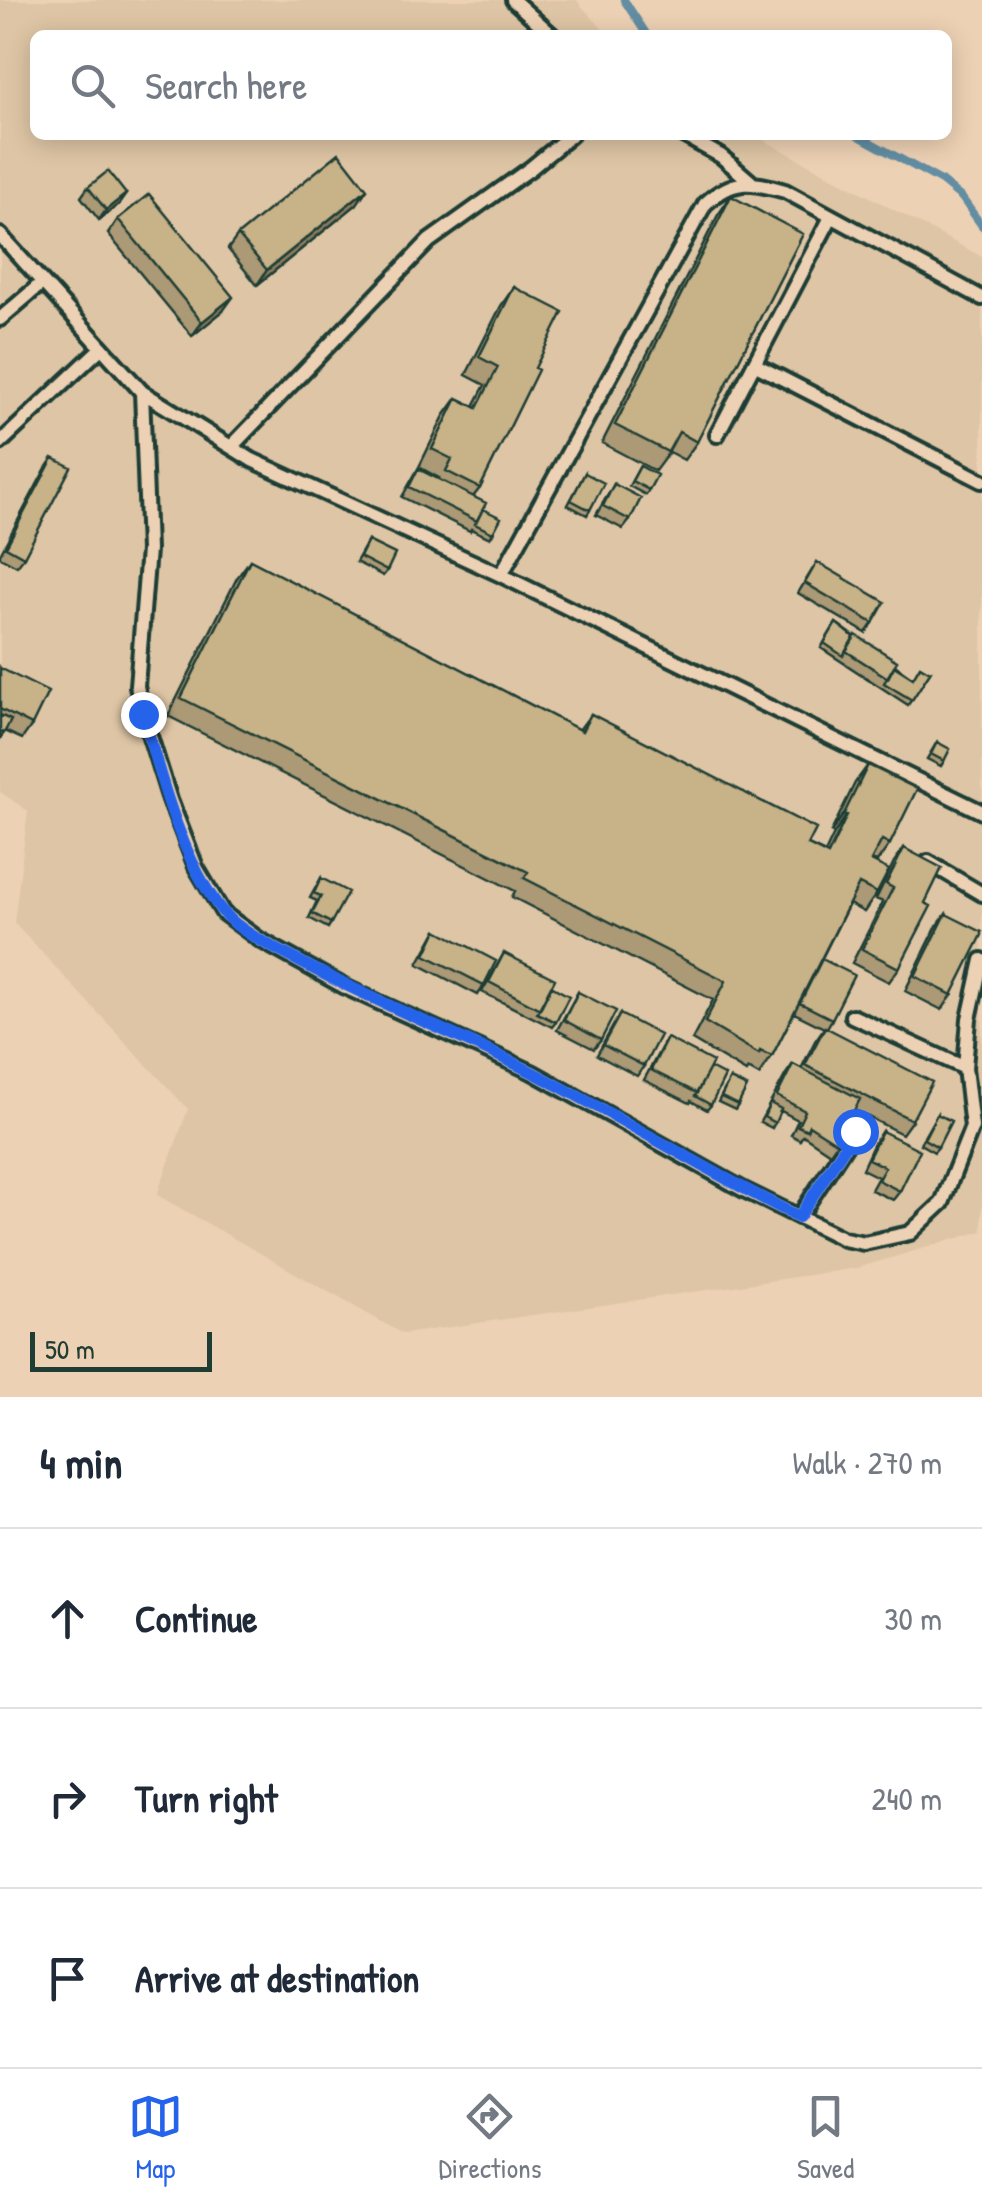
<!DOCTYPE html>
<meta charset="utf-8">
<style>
body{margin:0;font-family:"Patrick Hand",sans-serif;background:#f6f6f7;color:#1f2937}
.scale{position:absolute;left:30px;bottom:25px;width:182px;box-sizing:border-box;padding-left:10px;border:5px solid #1f3d34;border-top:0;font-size:28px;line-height:35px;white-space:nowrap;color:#1f3d34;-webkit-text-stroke:8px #edd1b4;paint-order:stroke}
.stop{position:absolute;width:30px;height:30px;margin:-22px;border:8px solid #2563eb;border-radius:50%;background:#fff}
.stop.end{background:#2563eb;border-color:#fff;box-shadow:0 2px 10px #0008}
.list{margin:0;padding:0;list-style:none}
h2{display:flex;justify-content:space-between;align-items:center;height:130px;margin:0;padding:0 40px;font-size:42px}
h2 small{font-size:32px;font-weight:400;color:#747a83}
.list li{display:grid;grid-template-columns:65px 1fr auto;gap:30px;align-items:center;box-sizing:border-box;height:180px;padding:0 40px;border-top:2px solid #e0e1e3}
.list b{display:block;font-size:38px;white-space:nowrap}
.list em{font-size:32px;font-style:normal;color:#747a83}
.icon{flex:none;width:55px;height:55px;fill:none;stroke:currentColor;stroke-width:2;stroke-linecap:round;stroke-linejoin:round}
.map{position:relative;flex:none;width:982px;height:1397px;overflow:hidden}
.search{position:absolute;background:#fff;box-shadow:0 5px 25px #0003;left:30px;right:30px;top:30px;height:110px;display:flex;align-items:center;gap:25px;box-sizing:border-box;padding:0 35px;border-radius:15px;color:#747a83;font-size:38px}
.sheet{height:670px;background:#fff}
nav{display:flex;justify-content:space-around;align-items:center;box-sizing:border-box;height:140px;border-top:2px solid #e0e1e3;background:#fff;font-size:28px;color:#747a83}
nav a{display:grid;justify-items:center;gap:5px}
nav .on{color:#2563eb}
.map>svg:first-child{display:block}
.built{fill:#dec5a5}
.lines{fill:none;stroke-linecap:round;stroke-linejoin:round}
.stream{stroke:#628da2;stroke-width:8}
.service-casing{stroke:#1f3d34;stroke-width:20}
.service{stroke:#edd1b4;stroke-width:12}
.wall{fill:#ac9975;stroke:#1f3d34;stroke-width:2.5}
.shaded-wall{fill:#8c7d5f;stroke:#1f3d34;stroke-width:2.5}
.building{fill:#c8b288;stroke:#1f3d34;stroke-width:2.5}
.route{stroke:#2563eb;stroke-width:12}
</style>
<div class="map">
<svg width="982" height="1397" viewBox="0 0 982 1397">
<rect width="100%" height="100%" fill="#edd1b4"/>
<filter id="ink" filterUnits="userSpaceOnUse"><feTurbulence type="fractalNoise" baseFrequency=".01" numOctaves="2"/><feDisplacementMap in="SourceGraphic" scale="20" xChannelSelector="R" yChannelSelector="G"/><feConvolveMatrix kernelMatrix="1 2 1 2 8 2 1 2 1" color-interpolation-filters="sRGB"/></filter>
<g filter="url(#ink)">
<path class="built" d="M0,0H576L608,35H35V135H754L982,257V1231L857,1268L403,1334L157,1195L188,1109L14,923L28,811L0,792Z"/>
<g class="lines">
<path class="stream" d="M624,0L647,35
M857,135L941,181L962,198L982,226"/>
<g class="service-casing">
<path id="service" d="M513,0L552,35
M683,135L721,156L751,182
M0,235L142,392L252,460L501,575L982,812
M0,319L42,283
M754,364L982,481
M142,392L148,550L137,686L143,714L170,800L196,867L223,913L260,940L345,987L532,1072L744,1190L844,1239L864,1243L910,1233L942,1203L972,1127L965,1068L969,1019L982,960
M717,435L831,217
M0,443L101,348
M232,446L429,241L531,168L571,135
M501,575L705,204C733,178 750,181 785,191L982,298
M928,862L982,894
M852,1016L965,1068
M799,1217L855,1131"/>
</g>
<use href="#service" class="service"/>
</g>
<path class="wall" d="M88,187L126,194L119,204L99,220L81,197Z
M731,196L697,442L684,460L669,452L655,471L602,443L718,215Z
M357,204L257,285L228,249L238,235Z
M118,219L223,311L192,336L108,234Z
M514,287L535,368L480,488L473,497L483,509L493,533L490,538L471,529L470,531L402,497L418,469L438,479L439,478L419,467L444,416L457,398L474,406L485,385L466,375L501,306Z
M53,458L24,557L17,566L0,557V554L46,468Z
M640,466L649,490L646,495L629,486Z
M585,473L590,510L587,515L568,505Z
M614,484L630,520L623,529L596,515Z
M368,541L387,571L383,576L356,562Z
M250,560L579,730L591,714L808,845L825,853L834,834L831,832L855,783L868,765L890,844L877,862L871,860L877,893L864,912L849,904L819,964L832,1019L827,1028L912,1120L902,1134L854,1110L837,1143L830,1153L803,1135L800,1140L791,1135L798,1120L781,1111L772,1128L760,1122L786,1074L793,1064L801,1069L815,1041L824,1028L794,1013L772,1056L759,1075L748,1069L746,1072L692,1040L713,1000L512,897L515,891L168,716L237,578Z
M817,562L873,623L866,633L798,593Z
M836,623L913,678L930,672L908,705L821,648Z
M0,668L32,725L22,739L5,731L0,739Z
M937,742L944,761L941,766L927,759Z
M904,848L925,903L899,968L889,982L852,963L883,902L876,899L894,862Z
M321,878L331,923L328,928L309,918L317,901L310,898Z
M946,914L952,995L942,1010L905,991L936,928Z
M437,930L484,985L478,995L418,964Z
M504,953L551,986L556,1022L552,1027L482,992Z
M578,992L601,1040L594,1049L557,1030Z
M620,1014L644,1066L637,1076L597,1055Z
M667,1038L710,1068L711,1105L707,1110L691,1101L690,1103L644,1080L661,1048Z
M730,1079L738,1105L735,1110L718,1102Z
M937,1114L938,1147L934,1152L920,1144Z
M882,1131L900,1191L893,1200L871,1190L878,1177L862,1169L875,1141Z"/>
<path class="shaded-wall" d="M367,189L357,204L257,285L267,270Z
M126,194L119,204L99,220L106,210Z
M233,297L223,311L192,336L202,322Z
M844,814L847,815L834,834L831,832Z"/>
<path class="building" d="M339,153L367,189L267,270L238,235Z
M108,171L126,194L106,210L88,187Z
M149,194L233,297L202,322L118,219Z
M731,196L803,234L697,442L679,432L668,452L615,425Z
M514,287L563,312L535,368L538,370L480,488L446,471L452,459L432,449L457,398L477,408L498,367L479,357Z
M53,458L71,467L24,557L6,547Z
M640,466L657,475L649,490L632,481Z
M418,469L486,503L477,521L409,487Z
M585,473L604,483L590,510L571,500Z
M614,484L641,498L630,520L603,506Z
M483,509L501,518L493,533L475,524Z
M368,541L395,554L387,571L360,557Z
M250,560L582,731L591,714L816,829L808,845L828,855L847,815L844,814L868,765L917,789L890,844L882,840L871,861L889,870L877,893L859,884L772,1056L760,1051L759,1054L705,1022L726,981L524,878L528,872L181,698Z
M817,562L885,602L873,623L805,583Z
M836,623L854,637L843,656L824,643Z
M856,635L897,661L888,678L846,651Z
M894,666L913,678L920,666L930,672L912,700L884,683Z
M0,668L48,692L32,725L0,709Z
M0,715L11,720L4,733L0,731Z
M937,742L950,749L944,761L931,754Z
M904,848L942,868L925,903L931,906L899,968L862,949L893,888L886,884Z
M321,878L348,892L331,923L312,913L321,896L314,893Z
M946,914L982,932V935L952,995L915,976Z
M437,930L496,961L484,985L425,955Z
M504,953L555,979L540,1009L489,982Z
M822,959L854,975L832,1019L800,1003Z
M551,986L569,996L556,1022L537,1013Z
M578,992L616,1011L601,1040L564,1020Z
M620,1014L660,1035L644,1066L603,1045Z
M825,1027L932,1082L912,1120L805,1065Z
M667,1038L713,1062L697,1093L651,1070Z
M793,1064L860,1099L837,1143L809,1125L807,1130L798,1126L805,1111L777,1096Z
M710,1068L725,1076L711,1105L695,1096Z
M730,1079L747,1087L738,1105L721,1097Z
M770,1103L781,1109L775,1123L764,1117Z
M937,1114L951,1121L938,1147L924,1139Z
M882,1131L920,1150L900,1191L878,1180L885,1167L868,1159Z"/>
</g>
<g class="lines" filter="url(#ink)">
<path class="route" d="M143,714C160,776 182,861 222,911C239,931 269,945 291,957C370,1000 452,1032 532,1072C622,1118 708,1172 799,1217L855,1131"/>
</g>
</svg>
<div class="scale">50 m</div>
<div class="stop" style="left:855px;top:1131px"></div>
<div class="stop end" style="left:143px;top:714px"></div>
<div class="search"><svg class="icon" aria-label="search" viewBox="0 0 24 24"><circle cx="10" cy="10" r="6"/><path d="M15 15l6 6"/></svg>Search here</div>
</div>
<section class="sheet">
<h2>4 min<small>Walk · 270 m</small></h2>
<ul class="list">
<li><svg class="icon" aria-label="ahead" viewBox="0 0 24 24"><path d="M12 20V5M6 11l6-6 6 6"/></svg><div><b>Continue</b></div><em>30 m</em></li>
<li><svg class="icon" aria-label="right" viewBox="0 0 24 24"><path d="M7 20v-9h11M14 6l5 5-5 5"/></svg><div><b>Turn right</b></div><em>240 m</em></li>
<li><svg class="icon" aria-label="arrive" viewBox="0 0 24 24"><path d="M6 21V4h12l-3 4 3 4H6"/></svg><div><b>Arrive at destination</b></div></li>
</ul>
</section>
<nav>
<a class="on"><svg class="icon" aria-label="map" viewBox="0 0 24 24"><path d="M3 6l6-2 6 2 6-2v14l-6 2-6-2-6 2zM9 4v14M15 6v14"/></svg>Map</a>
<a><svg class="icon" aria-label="directions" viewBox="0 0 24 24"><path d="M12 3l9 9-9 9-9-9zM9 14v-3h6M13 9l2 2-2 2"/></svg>Directions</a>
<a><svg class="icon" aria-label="saved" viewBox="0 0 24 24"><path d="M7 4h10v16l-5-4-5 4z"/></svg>Saved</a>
</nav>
